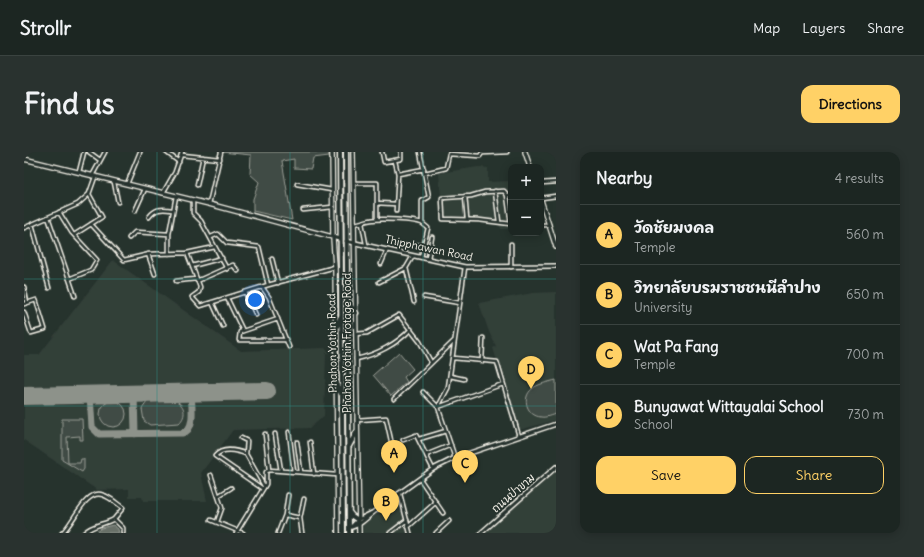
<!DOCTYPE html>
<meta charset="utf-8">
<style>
body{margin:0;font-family:Delius,"Playpen Sans Thai",sans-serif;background:#29322f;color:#f1f3f6}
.controls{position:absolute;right:12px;top:12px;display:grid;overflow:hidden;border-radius:8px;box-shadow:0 2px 10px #0003}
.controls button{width:36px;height:36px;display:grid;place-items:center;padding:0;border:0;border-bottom:1px solid #3a4340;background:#1c2622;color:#f1f3f6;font:20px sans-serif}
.you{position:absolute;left:231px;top:148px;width:14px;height:14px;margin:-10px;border:3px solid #fff;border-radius:50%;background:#1a73e8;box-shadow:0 0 0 6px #1a73e833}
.badge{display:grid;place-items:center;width:26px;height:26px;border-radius:50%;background:#ffd166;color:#111;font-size:13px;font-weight:700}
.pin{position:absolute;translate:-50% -33px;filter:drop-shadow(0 1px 2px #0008)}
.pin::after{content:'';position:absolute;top:21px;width:14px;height:12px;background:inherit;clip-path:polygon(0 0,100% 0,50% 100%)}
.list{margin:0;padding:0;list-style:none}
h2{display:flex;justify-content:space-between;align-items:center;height:52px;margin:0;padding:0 16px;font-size:17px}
h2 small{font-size:13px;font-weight:400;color:#a0a5a5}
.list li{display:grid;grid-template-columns:26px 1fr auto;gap:12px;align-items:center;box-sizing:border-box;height:60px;padding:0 16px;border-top:1px solid #3a4340}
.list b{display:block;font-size:15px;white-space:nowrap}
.list p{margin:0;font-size:13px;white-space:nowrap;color:#a0a5a5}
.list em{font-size:13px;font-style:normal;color:#a0a5a5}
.actions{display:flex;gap:8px;padding:12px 16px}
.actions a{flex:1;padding:9px 0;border:1px solid #ffd166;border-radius:12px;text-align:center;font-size:14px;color:#ffd166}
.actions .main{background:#ffd166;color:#111}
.map{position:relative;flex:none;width:532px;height:381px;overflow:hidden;border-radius:12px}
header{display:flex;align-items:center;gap:24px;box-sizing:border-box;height:56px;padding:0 20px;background:#1c2622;border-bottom:1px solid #3a4340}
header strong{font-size:19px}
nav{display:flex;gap:22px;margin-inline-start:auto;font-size:14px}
.intro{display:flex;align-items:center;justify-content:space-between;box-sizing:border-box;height:96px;padding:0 24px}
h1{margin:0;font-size:28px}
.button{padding:10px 18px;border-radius:12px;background:#ffd166;color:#111;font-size:14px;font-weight:700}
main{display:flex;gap:24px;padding:0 24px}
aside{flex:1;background:#1c2622;border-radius:12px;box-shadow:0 2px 10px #0003}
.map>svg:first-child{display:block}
.built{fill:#333f39}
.green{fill:#414b45;stroke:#9a9e96}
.water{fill:#676f68;stroke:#9fa39b}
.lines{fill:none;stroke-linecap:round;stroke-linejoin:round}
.taxiway{stroke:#8d928a;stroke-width:7}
.runway{stroke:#8d928a;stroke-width:18}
.minor-casing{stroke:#f4f1e8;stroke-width:5.5}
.tertiary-casing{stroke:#f4f1e8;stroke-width:6}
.secondary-casing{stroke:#f4f1e8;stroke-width:6}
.trunk-casing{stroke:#f4f1e8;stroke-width:7}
.minor{stroke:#26332d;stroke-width:2.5}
.tertiary{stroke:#26332d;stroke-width:3}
.secondary{stroke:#26332d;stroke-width:3.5}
.trunk{stroke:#26332d;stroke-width:4}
.grid{fill:none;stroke:#318880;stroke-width:1;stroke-opacity:0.55}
.labels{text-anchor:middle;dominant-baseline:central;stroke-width:3.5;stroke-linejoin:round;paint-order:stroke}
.street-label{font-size:11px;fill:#f4f1e8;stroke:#26332d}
</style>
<header>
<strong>Strollr</strong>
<nav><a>Map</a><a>Layers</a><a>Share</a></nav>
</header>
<div class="intro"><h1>Find us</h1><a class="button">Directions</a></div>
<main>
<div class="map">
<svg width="532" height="381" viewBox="0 0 532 381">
<rect width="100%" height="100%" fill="#26332d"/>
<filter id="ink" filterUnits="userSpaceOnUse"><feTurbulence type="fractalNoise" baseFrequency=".025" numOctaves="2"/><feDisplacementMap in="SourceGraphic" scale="8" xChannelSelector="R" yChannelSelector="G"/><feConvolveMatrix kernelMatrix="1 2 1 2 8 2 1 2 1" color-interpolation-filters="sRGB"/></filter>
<g filter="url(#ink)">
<path class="built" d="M454,15L464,16V30L487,29V77H477L475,73L436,68L419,70L415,21Z
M89,108L217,199L301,196L306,201H302L300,264L286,276L209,278L177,321L183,349H119L118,345H105V337L73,338L0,288V203H15Z
M532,140V268L495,278L469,196L472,194L465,180L455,151L509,141Z
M532,316V381H461Z
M374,347L383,381H337V374Z"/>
<path class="green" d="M197,0H305V4L289,6L287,17L270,16V7L258,9L268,68L229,59V47L235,30L226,22L227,3Z
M375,200L389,217L380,225L383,230L367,244L349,223Z
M532,228V262C527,263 522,266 517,265C503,264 497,246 508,237C513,232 525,230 532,228Z
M152,249C161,253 163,264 155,271L126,273L120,269L118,257L123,250Z
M76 262a13 13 0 1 1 26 0a13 13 0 1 1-26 0Z
M38,267H58L59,288H56V284L43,285L44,311H56L57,307H60V317L58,320L38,308Z"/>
<path class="water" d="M89,373L94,377L95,381H71L77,376Z"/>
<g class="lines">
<path class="taxiway" d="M110,241L111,282
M66,243L68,275L75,282L158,281C173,278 167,251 167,240"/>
<path class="runway" d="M0,244L243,239"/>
<g class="minor-casing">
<path id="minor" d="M65,0L76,8
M142,0L155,10
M358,0L360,10L377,7V0
M158,3L196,7
M371,9L374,22L372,59
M55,20L60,0
M401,21L422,16L425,2L456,4L458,1L483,0
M374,22L400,17
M68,24L81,0
M90,30L94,50
M330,31H353V67
M517,31L532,30
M103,32L116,0
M273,32L308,38
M173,33L179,5
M471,39L475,70
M139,41L151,20L158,0
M483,43L487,72
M487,43H483L480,39L461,40L447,44L418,46L419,67L455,68L487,72
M441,44L443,67
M517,46L532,44
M169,48V61L177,69L203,117
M353,51L372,52
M185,52L197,0
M279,58L309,55
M111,59L121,37
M35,60L48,81L73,108L67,118L45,127
M24,65L51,144
M125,65C131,57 137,56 148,58
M338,71L342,92
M8,72L25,136
M67,72L100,108L126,102L163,101L191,95
M331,72C336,71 341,69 347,68C356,66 390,68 398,71V49L405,45L396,0
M517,73H525
M0,76L54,52L65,42L71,25
M50,83L78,65L65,42
M187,85L194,82L203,91L235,95L244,133
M105,86L111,80L145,82
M389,92L400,94
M163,101L176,135L175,140L168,145L176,154L244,133L311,115
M124,102L131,122
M145,102V82L152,44
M397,105L404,76L398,71
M404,106L408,85
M248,107L254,131
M357,112L363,98
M168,114L198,106
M487,115V92
M382,116L390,150
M152,129L172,127
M173,129L209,113L214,119
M355,130L382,116L389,104
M0,135L3,151
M238,135L245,145L265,195
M221,140L232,163
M400,145L436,151
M203,146L219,179
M188,150L199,174
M0,152L12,148L21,177L7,181L0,160
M254,167L216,180L215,188H262
M332,182L343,181L375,163L396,190L407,210
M429,206L473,210L495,284
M332,207C352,203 373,192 387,177
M458,208L459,186
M426,224L440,227
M399,240L414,255L479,232
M370,247L430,189
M333,268L362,266L368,293
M265,280L270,320
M241,282L245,318
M251,282L257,319
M217,286L223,289L222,302L240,334
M395,287L422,279
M379,288L392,283L409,317
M273,290L277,320
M286,290L290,322
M222,302C212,298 199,295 191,304L239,337
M402,303L427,293
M431,306L414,255L424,236L441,115
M187,323L198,356L193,370
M396,327L419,361
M376,342L386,381
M194,344L207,336
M261,363L264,343
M187,368L219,381
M384,375L412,350
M38,381C49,372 62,336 79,343C86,345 92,351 98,355L99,356L90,367L99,376V381
M60,381C69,372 80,373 90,367
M212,381L242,332V320L245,318L313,323
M254,381L261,363L276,366
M278,381L276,366L280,347
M366,381L383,368
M412,381L425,369"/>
</g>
<g class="tertiary-casing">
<path id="tertiary" d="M322,89L441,115L532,114
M325,376C337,373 342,366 351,359L409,317L431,306L532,272
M326,376L334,368L348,361
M457,381L532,315"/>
</g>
<g class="secondary-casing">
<path id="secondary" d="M308,0L309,86L311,115L314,381
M329,0L335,381
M501,0L506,15
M0,7L185,52L316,87
M517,48L532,95"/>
</g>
<g class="trunk-casing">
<path id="trunk" d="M316,0L319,381
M322,0L325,381
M323,149L332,161
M312,177L316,166
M313,233L317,242
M325,294L332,281
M325,360L328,364L334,368"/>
</g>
<use href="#minor" class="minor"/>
<use href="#tertiary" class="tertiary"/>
<use href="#secondary" class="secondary"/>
<use href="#trunk" class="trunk"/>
</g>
</g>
<path class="grid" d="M133,0V381M266,0V381M399,0V381M0,127H532M0,254H532"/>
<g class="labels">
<g class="street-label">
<text transform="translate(405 96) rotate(12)">Thipphawan Road</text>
<text transform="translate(308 191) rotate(-91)">Phahon Yothin Road</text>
<text transform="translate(323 191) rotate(-90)">Phahon Yothin Frotage Road</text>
<text transform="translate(489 341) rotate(-41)">ถนนป่าขาม</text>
</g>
</g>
</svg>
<div class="controls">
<button>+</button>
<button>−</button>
</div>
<div class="you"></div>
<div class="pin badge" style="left:370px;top:321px">A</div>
<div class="pin badge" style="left:362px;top:369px">B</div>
<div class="pin badge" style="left:441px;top:331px">C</div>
<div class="pin badge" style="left:507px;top:237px">D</div>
</div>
<aside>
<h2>Nearby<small>4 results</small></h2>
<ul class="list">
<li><span class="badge">A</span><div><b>วัดชัยมงคล</b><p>Temple</p></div><em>560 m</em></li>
<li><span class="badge">B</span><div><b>วิทยาลัยบรมราชชนนีลำปาง</b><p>University</p></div><em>650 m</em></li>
<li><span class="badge">C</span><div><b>Wat Pa Fang</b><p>Temple</p></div><em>700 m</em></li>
<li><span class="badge">D</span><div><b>Bunyawat Wittayalai School</b><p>School</p></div><em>730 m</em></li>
</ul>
<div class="actions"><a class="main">Save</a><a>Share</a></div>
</aside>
</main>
